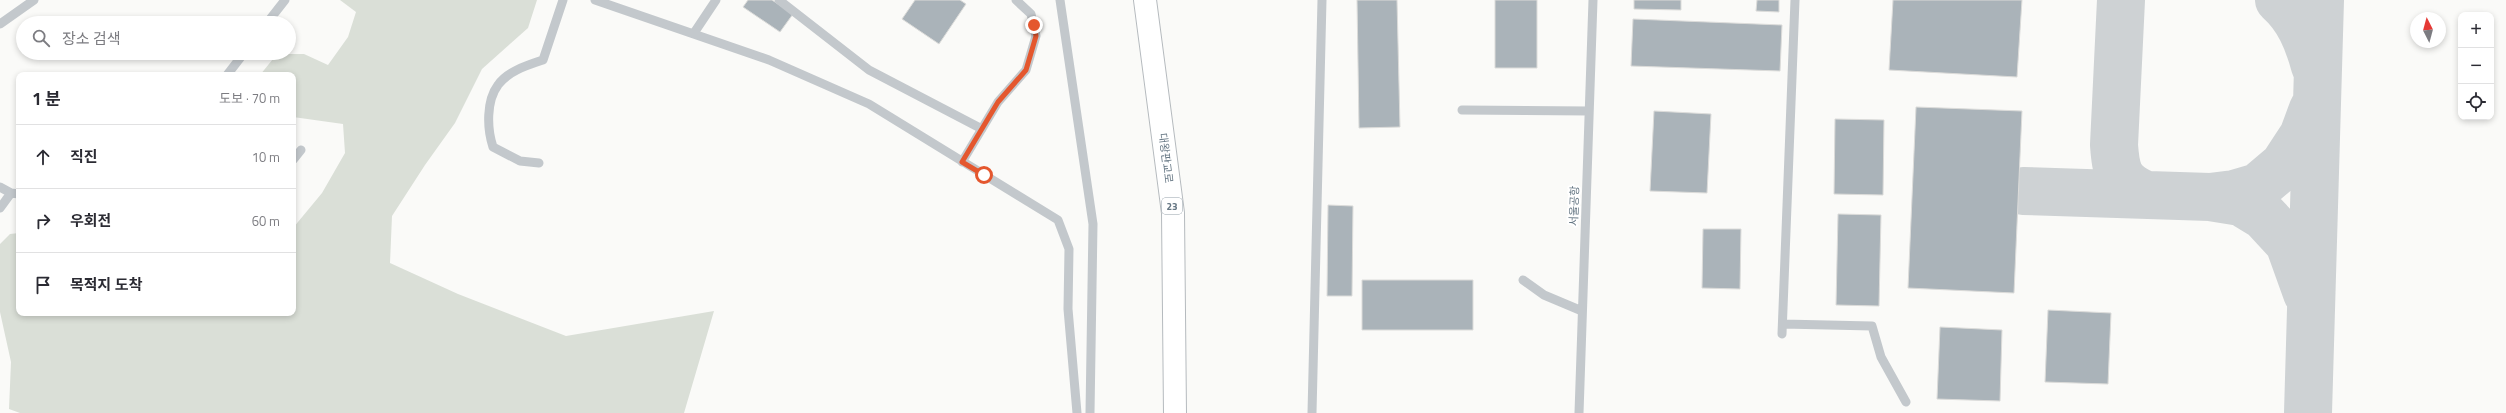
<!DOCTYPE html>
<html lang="ko">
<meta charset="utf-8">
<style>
body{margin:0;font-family:"Titillium Web","Noto Sans KR",sans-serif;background:#f7f7f7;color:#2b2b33}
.controls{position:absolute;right:12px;top:12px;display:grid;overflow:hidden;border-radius:8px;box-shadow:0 2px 6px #0003}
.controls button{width:36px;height:36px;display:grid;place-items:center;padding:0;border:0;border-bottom:1px solid #e1e1e2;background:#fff;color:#2b2b33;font:20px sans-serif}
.compass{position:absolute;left:2410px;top:12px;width:36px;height:36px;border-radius:50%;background:#fff;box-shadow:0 2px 6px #0003;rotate:354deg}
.stop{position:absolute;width:12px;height:12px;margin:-9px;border:3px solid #e4572e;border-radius:50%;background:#fff}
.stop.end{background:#e4572e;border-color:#fff;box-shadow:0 1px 4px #0008}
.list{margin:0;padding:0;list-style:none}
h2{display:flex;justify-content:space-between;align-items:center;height:52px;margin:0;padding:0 16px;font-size:17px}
h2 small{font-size:13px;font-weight:400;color:#7c7c81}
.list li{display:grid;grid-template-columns:26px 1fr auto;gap:12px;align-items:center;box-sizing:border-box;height:64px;padding:0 16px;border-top:1px solid #e1e1e2}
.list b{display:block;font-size:15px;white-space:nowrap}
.list em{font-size:13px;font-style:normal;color:#7c7c81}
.icon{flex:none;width:22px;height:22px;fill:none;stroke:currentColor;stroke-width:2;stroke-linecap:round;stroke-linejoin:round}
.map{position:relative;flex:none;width:2506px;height:413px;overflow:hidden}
.search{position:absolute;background:#fff;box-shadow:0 2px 6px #0003;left:16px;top:16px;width:280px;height:44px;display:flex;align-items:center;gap:10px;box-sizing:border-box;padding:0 14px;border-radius:22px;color:#7c7c81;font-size:15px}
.panel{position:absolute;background:#fff;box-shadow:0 2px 6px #0003;left:16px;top:72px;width:280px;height:244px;border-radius:8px}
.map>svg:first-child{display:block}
.green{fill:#dadfd7}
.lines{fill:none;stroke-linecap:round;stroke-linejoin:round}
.taxiway{stroke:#ced2d4;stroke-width:48}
.building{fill:#aab3b9;stroke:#dcdcda}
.primary-casing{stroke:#b5babe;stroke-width:24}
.service{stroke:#c3c8cc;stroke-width:9}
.primary{stroke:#fff;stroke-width:22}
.route{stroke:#e4572e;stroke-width:5}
.labels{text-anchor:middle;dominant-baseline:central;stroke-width:4;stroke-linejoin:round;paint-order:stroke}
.shield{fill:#fff;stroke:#939fa8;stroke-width:1}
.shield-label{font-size:10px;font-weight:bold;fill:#657683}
.street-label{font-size:11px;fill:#657683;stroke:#fff}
</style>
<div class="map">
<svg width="2506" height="413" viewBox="0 0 2506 413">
<rect width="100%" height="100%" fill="#fafaf8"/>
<path class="green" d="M340,0H537L528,28L482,69L455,123L425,165L392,216L390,263L458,294L566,336L714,311L684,413H20L9,409L11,362L0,312V244L10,234L19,233V313H293V228L322,193L345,153L343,124L293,117V75H260L277,54H304L328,65L348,37L356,12Z"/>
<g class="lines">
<path class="taxiway" d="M2121,0L2114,145C2116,171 2118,183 2144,194
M2279,0C2299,18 2308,40 2315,66
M2023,191L2210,197L2241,202L2264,216L2289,243L2307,293
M2210,197L2234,194L2258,187L2284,165L2303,136L2313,109
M2308,413L2320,0"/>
</g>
<path class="building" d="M748,0H772L793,14L780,32L743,7Z
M915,0H960L966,4L939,44L902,19Z
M1357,0H1397L1400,127L1359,128Z
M1495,0H1537V68H1495Z
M1634,0H1681V10L1634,9Z
M1757,0H1779V12L1756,11Z
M1893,0H2022L2017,77L1889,70Z
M1633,19L1782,25L1780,71L1631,66Z
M1916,107L2022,111L2014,293L1908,288Z
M1654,111L1711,114L1707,193L1650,191Z
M1835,119L1884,120L1883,195L1834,194Z
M1328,205L1353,206L1352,296H1327Z
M1838,214L1881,215L1879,306L1836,305Z
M1703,229H1741L1740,289L1702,288Z
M1362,280H1473V330H1362Z
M2048,310L2111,313L2108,384L2045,382Z
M1940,327L2002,330L2000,401L1937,399Z"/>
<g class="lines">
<g class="primary-casing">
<path id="primary" d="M1145,0L1173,213L1175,413"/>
</g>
<path class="service" d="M595,0L769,60L869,104L1058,220L1069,249L1068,309L1077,413
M779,0L869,70L982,129
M1060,0L1093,224L1090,413
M267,23L285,0
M0,24L34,0
M694,33L716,0
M227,75L244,53
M1462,110L1589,111
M293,160L301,150
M962,162L998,102L1026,70L1036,36L1031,14L1016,0
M539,163L520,161L493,147C487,129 486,101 498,85C508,71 528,65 543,60L563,0
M0,187L11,193L19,194
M0,208L11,193
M1523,280L1544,295L1582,311
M1783,324L1872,326L1881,357L1906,402
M1782,334L1795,0
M1312,413L1322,0
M1579,413L1593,0"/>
<use href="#primary" class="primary"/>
</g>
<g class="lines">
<path class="route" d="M984,175L962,162L998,102L1026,70L1036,36L1034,25"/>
</g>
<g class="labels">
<rect class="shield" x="1162" y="198" width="20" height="16" rx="3"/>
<g class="shield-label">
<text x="1172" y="206">23</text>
</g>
<g class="street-label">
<text transform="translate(1166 158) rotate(83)">대왕판교로</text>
<text transform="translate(1574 206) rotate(-88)">서울공항</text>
</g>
</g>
</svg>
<div class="controls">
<button>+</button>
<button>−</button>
<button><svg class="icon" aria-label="locate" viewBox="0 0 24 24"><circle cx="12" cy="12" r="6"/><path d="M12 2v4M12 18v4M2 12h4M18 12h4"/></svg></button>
</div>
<svg class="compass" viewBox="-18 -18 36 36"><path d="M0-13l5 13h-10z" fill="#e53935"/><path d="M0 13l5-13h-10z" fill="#7c7c81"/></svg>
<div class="stop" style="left:984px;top:175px"></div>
<div class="stop end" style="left:1034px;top:25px"></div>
<div class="search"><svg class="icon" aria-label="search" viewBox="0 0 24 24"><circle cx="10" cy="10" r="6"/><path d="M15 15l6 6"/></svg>장소 검색</div>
<section class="panel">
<h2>1 분<small>도보 · 70 m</small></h2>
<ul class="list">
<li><svg class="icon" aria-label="ahead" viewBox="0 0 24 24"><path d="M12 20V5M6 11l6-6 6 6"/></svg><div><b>직진</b></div><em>10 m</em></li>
<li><svg class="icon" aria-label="right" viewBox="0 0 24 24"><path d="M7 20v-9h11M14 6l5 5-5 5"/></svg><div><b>우회전</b></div><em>60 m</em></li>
<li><svg class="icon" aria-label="arrive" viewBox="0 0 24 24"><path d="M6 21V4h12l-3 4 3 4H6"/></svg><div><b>목적지 도착</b></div></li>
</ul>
</section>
</div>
